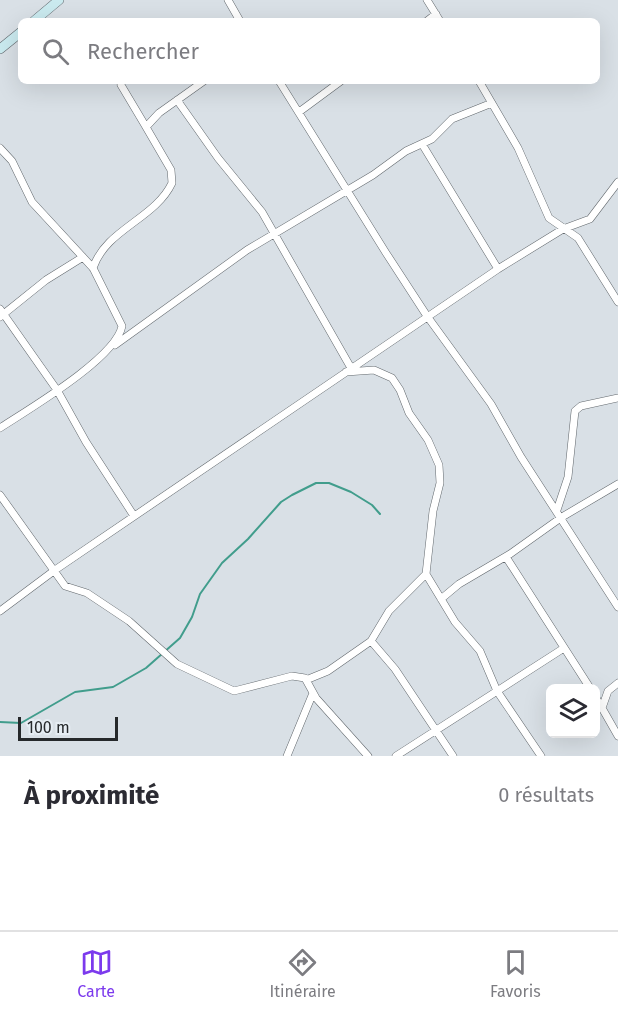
<!DOCTYPE html>
<html lang="fr">
<meta charset="utf-8">
<style>
body{margin:0;font-family:"Fira Sans",sans-serif;background:#f2f2f3;color:#2b2b33}
.controls{position:absolute;right:18px;bottom:18px;display:grid;overflow:hidden;border-radius:9px;box-shadow:0 6px 24px #0002}
.controls button{width:54px;height:54px;display:grid;place-items:center;padding:0;border:0;border-bottom:2px solid #e1e1e2;background:#fff;color:#2b2b33;font:30px sans-serif}
.scale{position:absolute;left:18px;bottom:15px;width:100px;box-sizing:border-box;padding-left:6px;border:3px solid #26292b;border-top:0;font-size:16px;line-height:21px;white-space:nowrap;color:#26292b;-webkit-text-stroke:4px #e6edf3;paint-order:stroke}
.list{margin:0;padding:0;list-style:none}
h2{display:flex;justify-content:space-between;align-items:center;height:78px;margin:0;padding:0 24px;font-size:26px}
h2 small{font-size:20px;font-weight:400;color:#7c7c81}
.icon{flex:none;width:33px;height:33px;fill:none;stroke:currentColor;stroke-width:2;stroke-linecap:round;stroke-linejoin:round}
.map{position:relative;flex:none;width:618px;height:756px;overflow:hidden}
.search{position:absolute;background:#fff;box-shadow:0 6px 24px #0002;left:18px;right:18px;top:18px;height:66px;display:flex;align-items:center;gap:15px;box-sizing:border-box;padding:0 21px;border-radius:9px;color:#7c7c81;font-size:22px}
.sheet{height:174px;background:#fff}
nav{display:flex;justify-content:space-around;align-items:center;box-sizing:border-box;height:84px;border-top:2px solid #e1e1e2;background:#fff;font-size:16px;color:#7c7c81}
nav a{display:grid;justify-items:center;gap:3px}
nav .on{color:#7c3aed}
.map>svg:first-child{display:block}
.lines{fill:none;stroke-linecap:round;stroke-linejoin:round}
.stream{stroke:#419d8c;stroke-width:2}
.street-casing{stroke:#62686d;stroke-width:8}
.secondary-casing{stroke:#62686d;stroke-width:10}
.street{stroke:#fff;stroke-width:7}
.secondary{stroke:#caeaef;stroke-width:9}
</style>
<div class="map">
<svg width="618" height="756" viewBox="0 0 618 756">
<rect width="100%" height="100%" fill="#d9e0e6"/>
<g class="lines">
<path class="stream" d="M0,722L21,723L75,692L113,687L146,668L180,638L192,617L200,594L222,563L248,539L281,502L292,495L316,483H329L351,492L372,505L380,514"/>
<g class="street-casing">
<path id="street" d="M228,0L240,21
M427,0L440,21
M427,21L436,14
M279,81L386,253L427,316L491,404L521,457L618,607
M479,81L518,148L549,218L578,238L618,302
M121,85L146,127
M177,100L218,158L262,212L351,368
M299,112L341,81
M422,144L498,269
M0,148L12,161L32,202L93,268L122,326C116,358 29,409 0,428
M93,268C106,229 155,219 172,183L171,170L146,127L159,113L204,81
M0,309L57,390L86,442L134,516
M0,317L46,280L83,257
M115,345L247,250L373,175L406,151L432,139L452,119L492,103
M346,372L374,370L392,378L400,390L409,413L428,440L439,465L440,483L433,511L426,574L455,622L480,651L497,691L541,756
M0,495L65,586L87,593L129,621L177,664L234,691L292,676L305,678L316,698L368,756
M557,510L568,477L575,411L581,406L618,398
M506,557L590,688
M441,599L459,584L510,554L562,517L618,484
M0,611L55,570L498,269L563,229L590,219L618,182
M371,641L389,611L426,574
M306,680L328,671L371,641L395,669L453,756
M618,683L608,691L602,708L618,736
M596,698L602,708
M287,756L313,693
M396,756L564,648"/>
</g>
<g class="secondary-casing">
<path id="secondary" d="M34,21L59,0
M0,49L21,32"/>
</g>
<use href="#street" class="street"/>
<use href="#secondary" class="secondary"/>
</g>
</svg>
<div class="controls">
<button><svg class="icon" aria-label="layers" viewBox="0 0 24 24"><path d="M12 4l9 5-9 5-9-5zM3 14l9 5 9-5"/></svg></button>
</div>
<div class="scale">100 m</div>
<div class="search"><svg class="icon" aria-label="search" viewBox="0 0 24 24"><circle cx="10" cy="10" r="6"/><path d="M15 15l6 6"/></svg>Rechercher</div>
</div>
<section class="sheet">
<h2>À proximité<small>0 résultats</small></h2>
<ul class="list">
</ul>
</section>
<nav>
<a class="on"><svg class="icon" aria-label="map" viewBox="0 0 24 24"><path d="M3 6l6-2 6 2 6-2v14l-6 2-6-2-6 2zM9 4v14M15 6v14"/></svg>Carte</a>
<a><svg class="icon" aria-label="directions" viewBox="0 0 24 24"><path d="M12 3l9 9-9 9-9-9zM9 14v-3h6M13 9l2 2-2 2"/></svg>Itinéraire</a>
<a><svg class="icon" aria-label="saved" viewBox="0 0 24 24"><path d="M7 4h10v16l-5-4-5 4z"/></svg>Favoris</a>
</nav>
